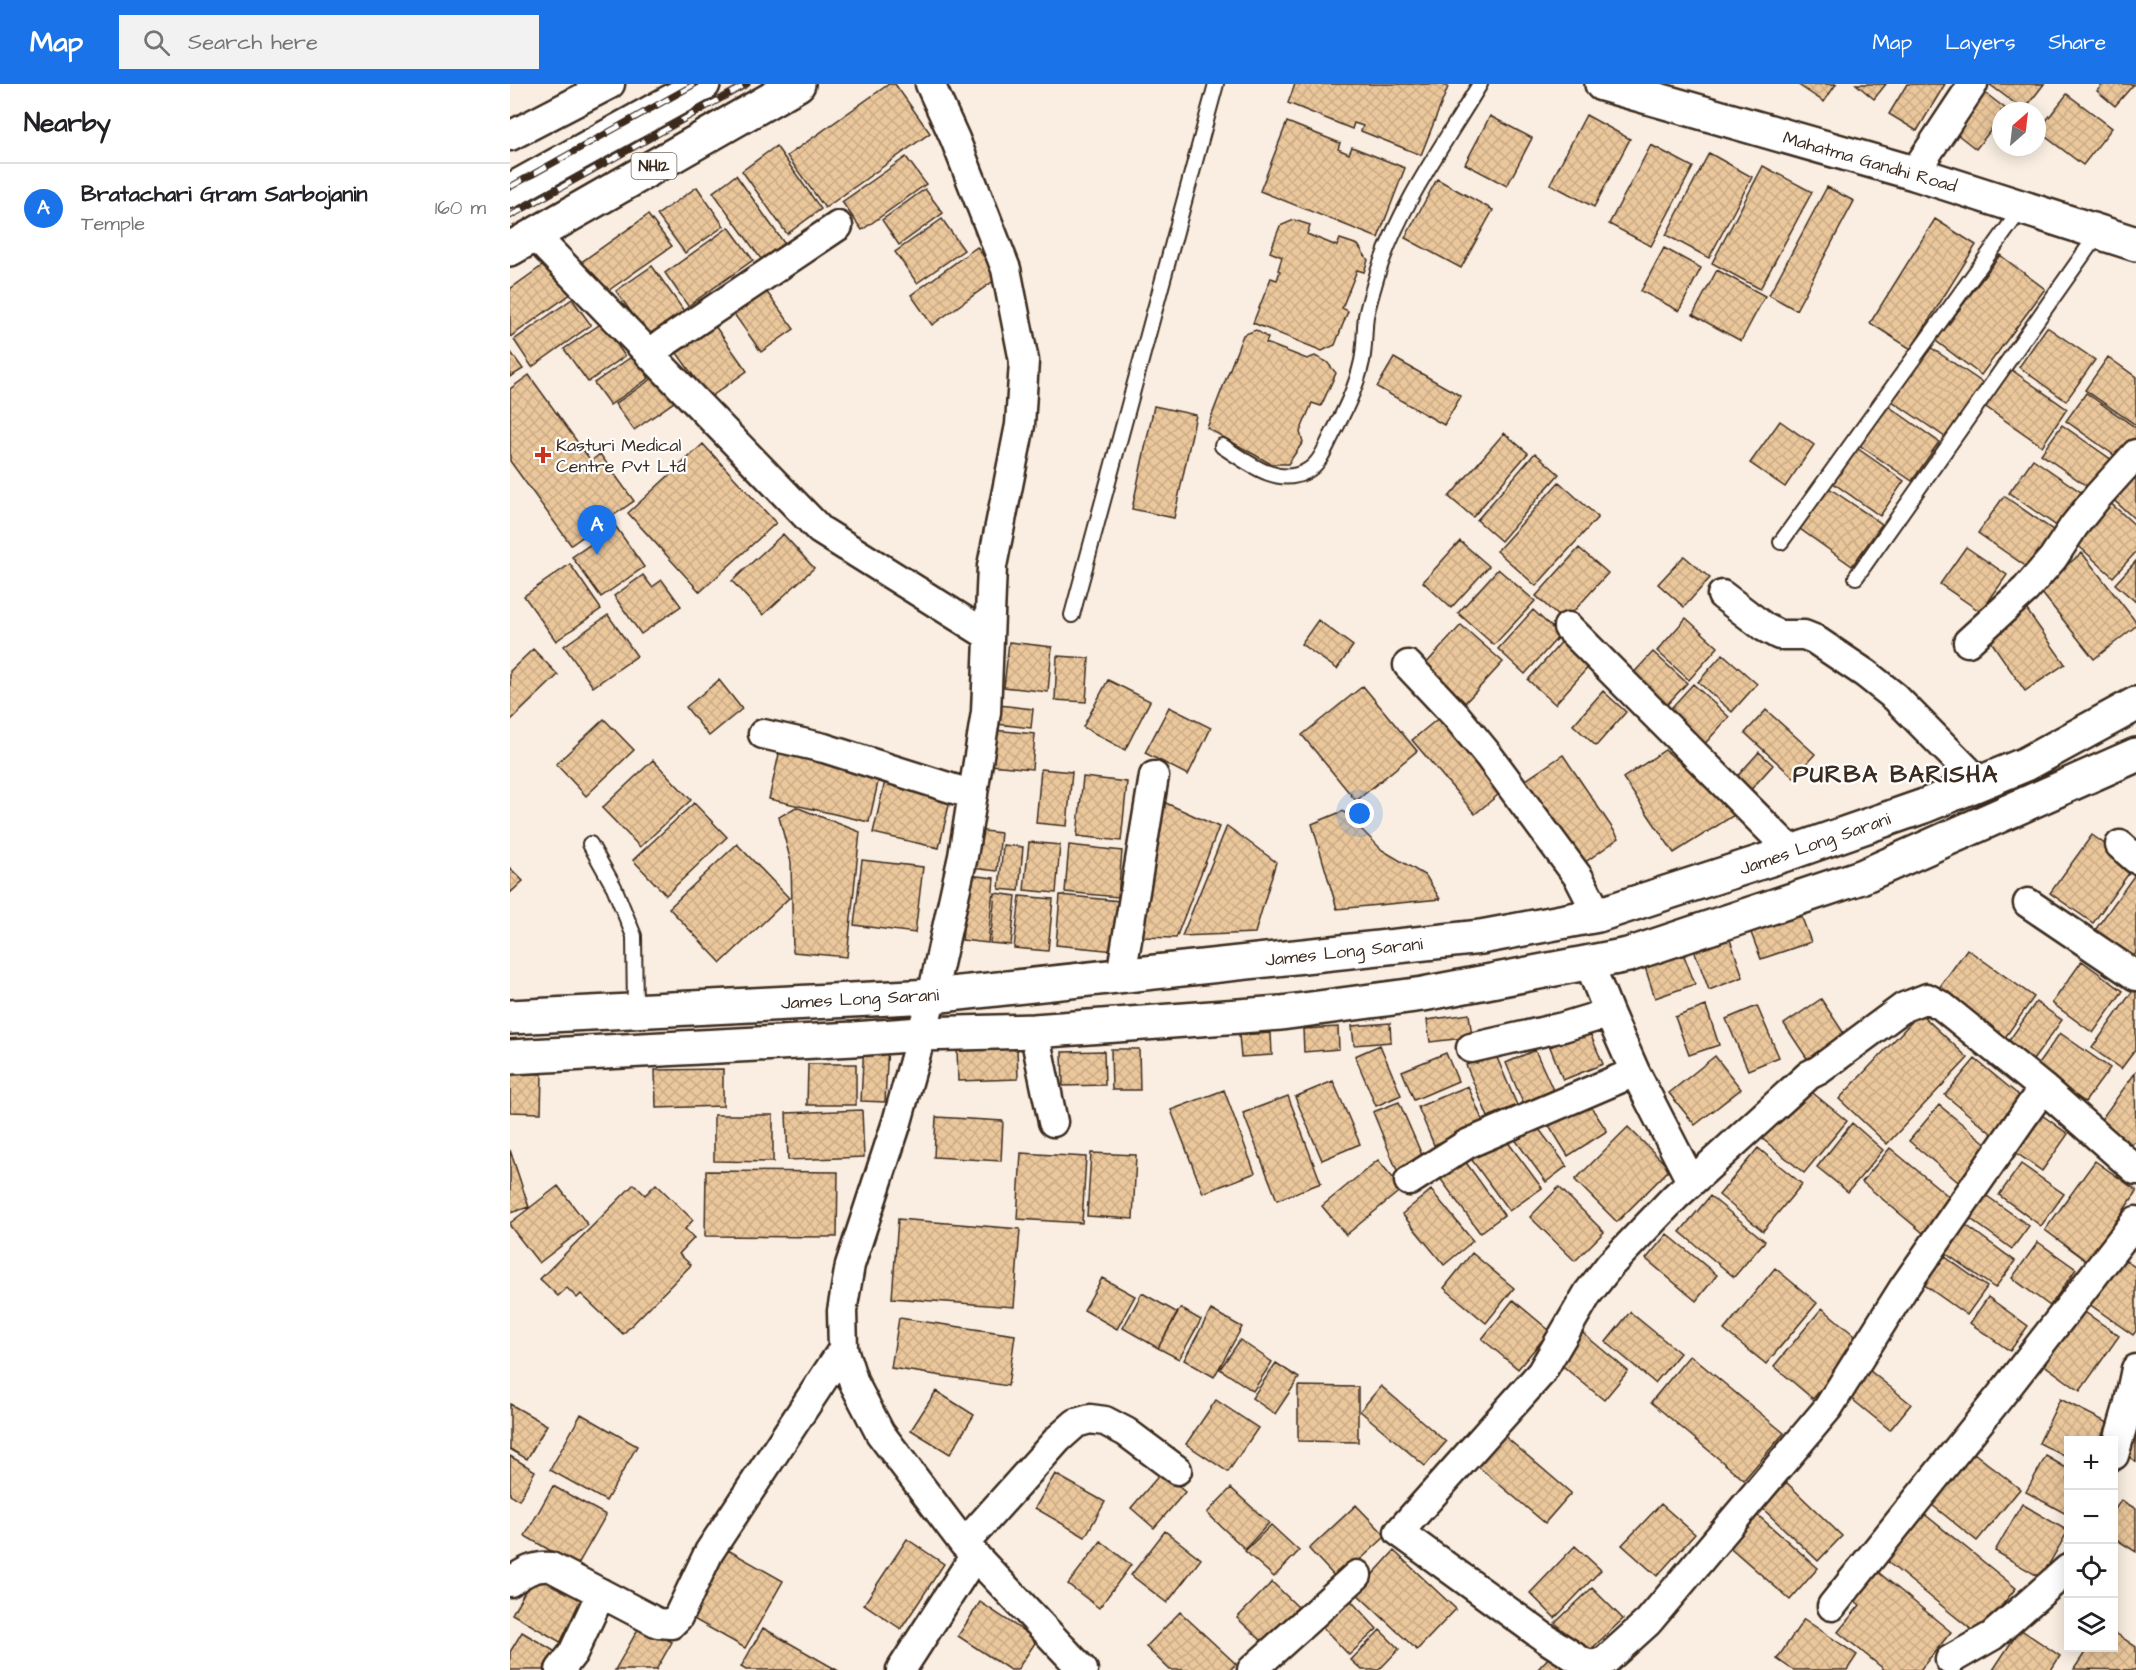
<!DOCTYPE html>
<meta charset="utf-8">
<style>
body{margin:0;font-family:"Architects Daughter",sans-serif;background:#f2f2f2;color:#202124}
.controls{position:absolute;right:18px;bottom:18px;display:grid;overflow:hidden;border-radius:0px;box-shadow:0 3px 15px #0003}
.controls button{width:54px;height:54px;display:grid;place-items:center;padding:0;border:0;border-bottom:2px solid #e0e0e0;background:#fff;color:#202124;font:30px sans-serif}
.compass{position:absolute;left:1482px;top:18px;width:54px;height:54px;border-radius:50%;background:#fff;box-shadow:0 3px 15px #0003;rotate:28deg}
.you{position:absolute;left:850px;top:730px;width:21px;height:21px;margin:-15px;border:4px solid #fff;border-radius:50%;background:#1a73e8;box-shadow:0 0 0 9px #1a73e833}
.badge{display:grid;place-items:center;width:39px;height:39px;border-radius:50%;background:#1a73e8;color:#fff;font-size:20px;font-weight:700}
.pin{position:absolute;translate:-50% -50px;filter:drop-shadow(0 2px 3px #0008)}
.pin::after{content:'';position:absolute;top:32px;width:21px;height:18px;background:inherit;clip-path:polygon(0 0,100% 0,50% 100%)}
.list{margin:0;padding:0;list-style:none}
h2{display:flex;justify-content:space-between;align-items:center;height:78px;margin:0;padding:0 24px;font-size:26px}
h2 small{font-size:20px;font-weight:400;color:#757577}
.list li{display:grid;grid-template-columns:39px 1fr auto;gap:18px;align-items:center;box-sizing:border-box;height:90px;padding:0 24px;border-top:2px solid #e0e0e0}
.list b{display:block;font-size:22px;white-space:nowrap}
.list p{margin:0;font-size:20px;white-space:nowrap;color:#757577}
.list em{font-size:20px;font-style:normal;color:#757577}
.icon{flex:none;width:33px;height:33px;fill:none;stroke:currentColor;stroke-width:2;stroke-linecap:round;stroke-linejoin:round}
.map{position:relative;flex:none;width:1626px;height:1586px;overflow:hidden}
header{display:flex;align-items:center;gap:36px;box-sizing:border-box;height:84px;padding:0 30px;background:#1a73e8;color:#fff}
header strong{font-size:28px}
nav{display:flex;gap:33px;margin-inline-start:auto;font-size:21px}
.search{width:420px;height:54px;background:#f2f2f2;display:flex;align-items:center;gap:15px;box-sizing:border-box;padding:0 21px;border-radius:0px;color:#757577;font-size:22px}
main{display:flex}
aside{flex:1;background:#fff}
.map>svg:first-child{display:block}
.building{fill:url(#building-cross-hatch);stroke:#3b2a1e;stroke-width:1.5}
.lines{fill:none;stroke-linecap:round;stroke-linejoin:round}
.service-casing{stroke:#3b2a1e;stroke-width:18}
.minor-casing{stroke:#3b2a1e;stroke-width:33}
.secondary-casing{stroke:#3b2a1e;stroke-width:38}
.trunk-casing{stroke:#3b2a1e;stroke-width:38}
.service{stroke:#fff;stroke-width:14}
.minor{stroke:#fff;stroke-width:28}
.secondary{stroke:#fff;stroke-width:33}
.trunk{stroke:#fff;stroke-width:33}
.rail-casing{stroke:#3b2a1e;stroke-width:7}
.rail{stroke:#fff;stroke-width:4.5;stroke-dasharray:14;stroke-linecap:butt}
.poi-dot{fill:#c8321e;stroke:#fff;stroke-width:2}
.labels{text-anchor:middle;dominant-baseline:central;stroke-width:4.5;stroke-linejoin:round;paint-order:stroke}
.shield{fill:#fff;stroke:#766a62;stroke-width:1.5}
.shield-label{font-size:16px;font-weight:bold;fill:#3b2a1e}
.street-label{font-size:18px;fill:#3b2a1e;stroke:#fff}
.poi-label{font-size:18px;fill:#3b2a1e;stroke:#fff;text-anchor:start}
.district-label{font-size:24px;font-weight:bold;letter-spacing:1.5px;fill:#3b2a1e;stroke:#fff}
</style>
<header>
<strong>Map</strong>
<div class="search"><svg class="icon" aria-label="search" viewBox="0 0 24 24"><circle cx="10" cy="10" r="6"/><path d="M15 15l6 6"/></svg>Search here</div>
<nav><a>Map</a><a>Layers</a><a>Share</a></nav>
</header>
<main>
<aside>
<h2>Nearby<small></small></h2>
<ul class="list">
<li><span class="badge">A</span><div><b>Bratachari Gram Sarbojanin</b><p>Temple</p></div><em>160 m</em></li>
</ul>
</aside>
<div class="map">
<svg width="1626" height="1586" viewBox="0 0 1626 1586">
<defs>
<pattern id="building-cross-hatch" width="8" height="8" patternUnits="userSpaceOnUse" patternTransform="scale(1.5)"><rect width="8" height="8" fill="#ebc79c"/><path d="M0 0l8 8M0 8l8-8" fill="none" stroke="#caab86"/></pattern>
</defs>
<rect width="100%" height="100%" fill="#f9eee1"/>
<filter id="ink" filterUnits="userSpaceOnUse"><feTurbulence type="fractalNoise" baseFrequency=".0167" numOctaves="2"/><feDisplacementMap in="SourceGraphic" scale="12" xChannelSelector="R" yChannelSelector="G"/><feConvolveMatrix kernelMatrix="1 2 1 2 8 2 1 2 1" color-interpolation-filters="sRGB"/></filter>
<g filter="url(#ink)">
<path class="building" d="M379,0H385L420,49L315,124L277,72Z
M785,0H931L938,3L911,71L851,47L853,42L844,39L842,45L778,19Z
M1287,0H1326L1314,18Z
M1346,0H1376L1364,15Z
M1397,0H1435L1407,47L1379,30Z
M1479,0H1534L1514,26Z
M1593,0H1624L1605,22L1587,7Z
M1474,8L1496,25L1491,27V33L1466,65L1443,47Z
M1557,10L1602,44L1573,81L1528,47Z
M1076,31L1120,55L1084,123L1040,100Z
M980,32L1022,54L997,102L955,80Z
M777,38L830,59L828,65L839,70L842,63L895,84L868,154L750,107Z
M1141,61L1183,83L1141,162L1099,140Z
M266,62L311,125L277,150L232,87Z
M1199,69L1242,93L1199,174L1156,151Z
M396,73L416,100L352,146L332,118Z
M1253,82L1302,108L1250,205L1202,179Z
M226,91L274,159L251,175L203,108Z
M927,95L983,126L951,184L895,154Z
M187,103L214,142L175,169L147,131Z
M1317,103L1344,117L1286,226L1259,211Z
M415,105L433,129L389,161L372,136Z
M138,131L162,162L92,211L70,179Z
M432,135L454,166L407,199L385,168Z
M1425,135L1466,161L1401,265L1360,239Z
M784,136L800,141L797,150L827,162L830,155L848,161L858,176L854,188L847,186L832,224L838,227L825,261L812,267L743,239L761,194L767,196L770,187L768,186L772,173L760,168L770,142Z
M219,143L243,176L178,222L155,189Z
M467,163L489,193L422,241L401,211Z
M1154,164L1191,184L1169,227L1131,207Z
M1490,171L1535,205L1471,291L1426,257Z
M39,177L62,209L0,253V205Z
M142,182L174,227L138,252L106,207Z
M1207,186L1255,212L1231,257L1183,231Z
M256,207L284,245L251,268L224,230Z
M62,215L81,241L22,283L4,256Z
M92,239L115,272L78,298L54,265Z
M205,242L237,287L199,314L167,269Z
M1537,243L1585,276L1556,317L1509,283Z
M746,246L758,254L756,259L797,275L805,272L817,278L826,289L811,322L802,319L790,348L793,358L778,380H761L697,344L733,251Z
M1417,261L1476,301L1438,355L1379,315Z
M0,267L13,285L0,293Z
M124,271L139,294L100,321L84,299Z
M1598,273L1626,293V341L1575,306Z
M884,274L951,312L934,341L867,303Z
M1499,284L1557,325L1532,362L1473,321Z
M19,291L81,377L90,370L124,417L61,461L0,377V305Z
M146,292L164,318L124,346L105,320Z
M1576,309L1626,344V355L1611,376L1556,337Z
M1374,319L1429,358L1402,397L1346,359Z
M644,322L686,331L664,434L622,425Z
M1270,337L1304,361L1275,403L1240,379Z
M1552,341L1602,376L1581,405L1531,370Z
M994,349L1018,369L963,433L939,413Z
M193,360L266,439L190,508L118,429Z
M1344,362L1394,397L1370,432L1319,396Z
M1025,369L1049,390L991,457L967,436Z
M1523,375L1578,413L1554,447L1499,409Z
M1626,389V436L1598,411Z
M1049,398L1088,433L1026,502L987,467Z
M1319,404L1372,440L1342,482L1290,445Z
M1494,412L1553,453L1527,490L1468,449Z
M1596,415L1626,442V468L1603,493L1561,455Z
M106,443L134,483L91,513L62,473Z
M273,450L304,484L253,531L222,497Z
M950,457L979,482L941,524L913,498Z
M1456,463L1497,491L1471,528L1430,500Z
M1069,464L1098,489L1054,538L1026,512Z
M1572,469L1626,538V542L1584,575L1528,504Z
M1174,472L1200,494L1174,523L1148,500Z
M1626,477V518L1605,500Z
M60,480L91,525L46,557L14,512Z
M988,485L1025,517L984,561L948,529Z
M133,491L142,503L152,496L171,522L131,550L104,512Z
M1512,519L1555,580L1515,607L1473,546Z
M1023,526L1050,551L1015,590L988,565Z
M98,531L127,572L83,603L54,562Z
M1176,534L1208,563L1179,596L1147,567Z
M808,536L843,562L827,585L791,560Z
M951,541L993,578L955,619L914,582Z
M1055,554L1082,579L1045,620L1018,596Z
M499,558L542,563L538,608L494,603Z
M23,565L48,591L0,637V587Z
M1143,568L1177,599L1153,625L1119,594Z
M1213,570L1247,600L1222,628L1188,598Z
M547,572L579,574L576,618L545,616Z
M209,596L232,625L199,652L176,623Z
M598,596L640,617L615,666L573,643Z
M1183,600L1219,633L1190,665L1153,633Z
M853,602L907,667L846,717L792,651Z
M1093,607L1116,628L1086,662L1063,641Z
M489,621L523,625L521,644L487,640Z
M659,623L701,644L678,691L635,669Z
M1256,626L1305,670L1284,694L1235,649Z
M931,632L994,706L965,730L902,656Z
M94,635L124,666L76,712L46,680Z
M483,646L525,650L522,685L480,681Z
M271,661L371,685L359,738L259,715Z
M1155,666L1229,728L1164,769L1113,694Z
M1249,668L1263,681L1237,710L1223,697Z
M1053,671L1109,754L1067,784L1010,700Z
M143,676L181,716L130,763L92,724Z
M531,685L562,688L557,742L526,739Z
M376,693L442,708L429,764L363,749Z
M573,693L617,698L611,757L567,752Z
M647,715L709,743L666,854L632,853Z
M184,719L217,753L156,811L123,776Z
M286,723L350,748L337,873L283,868L281,778L269,733Z
M833,727L872,766L916,792L930,815L827,825L802,740Z
M717,742L766,778L745,849L672,852Z
M465,746L491,749L487,787L462,784Z
M1582,751L1625,781L1583,839L1540,809Z
M519,758L550,761L546,809L514,806Z
M227,760L279,814L211,879L159,824Z
M493,761L513,763L509,807L489,805Z
M559,761L612,767L608,813L555,808Z
M352,776L413,783L405,849L344,841Z
M0,784L13,797L0,809Z
M1626,789V869L1624,872L1585,846Z
M459,791L484,794L478,859L452,856Z
M485,809L506,812L501,861L480,859Z
M550,811L610,817L605,867L546,861Z
M510,812L543,815L538,867L504,864Z
M1288,823L1301,858L1251,875L1238,841Z
M1217,847L1233,893L1199,906L1182,860Z
M1171,864L1185,900L1145,914L1133,877Z
M1457,865L1524,913L1491,959L1424,911Z
M1572,877L1613,907L1583,949L1542,919Z
M1626,902V965L1611,985L1582,964Z
M1311,915L1339,957L1302,982L1274,940Z
M1526,918L1552,936L1521,979L1496,961Z
M1196,922L1209,961L1179,971L1165,933Z
M1247,922L1269,973L1238,986L1216,935Z
M1410,929L1458,974L1377,1060L1329,1015Z
M959,930L962,953L920,958L917,936Z
M880,939L881,958L844,961L842,942Z
M828,943L829,965L794,968L793,945Z
M1079,947L1093,980L1053,996L1040,963Z
M761,949L762,971L731,973L729,951Z
M1550,949L1600,984L1575,1018L1526,983Z
M354,958L378,960L375,1018L351,1017Z
M870,961L891,1011L866,1022L845,972Z
M507,962L508,995L448,997L447,964Z
M601,965H629L630,1006H602Z
M1025,966L1043,1006L1013,1019L996,979Z
M594,967L595,1001L553,1002L552,968Z
M936,969L948,997L904,1016L892,987Z
M985,969L1007,1021L978,1033L956,981Z
M1205,972L1231,1005L1185,1041L1159,1009Z
M1465,975L1517,1018L1487,1054L1435,1011Z
M298,980H346V1021H297Z
M213,985V1022L146,1024L145,986Z
M0,989L32,990L31,1029L0,1028Z
M1625,989L1626,1055L1622,1060L1590,1037Z
M823,997L850,1060L812,1076L785,1013Z
M1292,1000L1337,1037L1294,1089L1249,1052Z
M958,1002L974,1040L924,1061L908,1023Z
M714,1006L745,1089L693,1109L661,1026Z
M1070,1006L1097,1047L1058,1072L1032,1030Z
M778,1012L811,1099L767,1116L733,1029Z
M889,1018L915,1078L888,1089L863,1028Z
M1429,1021L1484,1066L1453,1102L1399,1057Z
M352,1026L354,1073L278,1076L276,1029Z
M1525,1026L1558,1050L1532,1087L1498,1063Z
M1016,1028L1057,1082L1036,1098L996,1043Z
M204,1031H263V1078L204,1077Z
M426,1033L493,1037L491,1077L424,1073Z
M1342,1039L1373,1066L1338,1108L1307,1083Z
M1118,1043L1160,1085L1107,1138L1065,1096Z
M988,1045L1032,1104L999,1127L956,1068Z
M944,1062L994,1131L970,1149L919,1079Z
M1248,1064L1292,1100L1253,1147L1209,1111Z
M1380,1064L1448,1120L1419,1154L1352,1098Z
M0,1066L19,1123L0,1129Z
M511,1069L576,1073L572,1139L507,1135Z
M581,1069L626,1071L623,1135L577,1132Z
M868,1076L892,1105L836,1151L812,1122Z
M1585,1077L1626,1106V1109L1577,1177L1535,1146Z
M1511,1080L1554,1110L1531,1142L1489,1111Z
M196,1087L328,1088L327,1153L195,1152Z
M124,1100L135,1111L146,1100L183,1136L175,1145L184,1154L169,1170L181,1181L113,1250L71,1210L67,1214L57,1204L48,1212L30,1195Z
M48,1102L78,1141L29,1179L0,1142V1139Z
M1049,1103L1094,1148L1065,1177L1020,1133Z
M921,1106L963,1157L934,1181L892,1130Z
M1470,1107L1519,1142L1502,1165L1454,1130Z
M1200,1112L1255,1157L1224,1193L1170,1148Z
M388,1135L510,1145L504,1223L382,1214Z
M1449,1136L1505,1177L1485,1204L1428,1164Z
M1157,1150L1207,1191L1186,1217L1136,1175Z
M1528,1158L1566,1185L1540,1222L1502,1194Z
M1427,1167L1477,1203L1457,1231L1406,1195Z
M962,1169L1004,1204L976,1239L934,1204Z
M1608,1171L1626,1184V1247L1623,1251L1575,1217Z
M1265,1184L1307,1219L1256,1280L1214,1246Z
M592,1194L625,1212L607,1245L574,1226Z
M632,1209L668,1229L648,1264L613,1244Z
M1478,1213L1518,1242L1500,1267L1460,1239Z
M1003,1216L1040,1247L1008,1285L972,1255Z
M670,1224L691,1236L669,1275L648,1264Z
M1312,1224L1351,1257L1303,1315L1264,1282Z
M701,1226L732,1243L704,1293L674,1276Z
M1572,1226L1609,1252L1570,1307L1533,1280Z
M1120,1228L1170,1269L1145,1299L1096,1258Z
M389,1234L505,1251L498,1302L381,1284Z
M1069,1246L1118,1287L1094,1316L1044,1275Z
M730,1256L762,1278L743,1307L710,1285Z
M1180,1271L1274,1349L1234,1396L1141,1318Z
M766,1279L789,1294L765,1330L742,1314Z
M1359,1286L1401,1320L1380,1346L1338,1312Z
M788,1302L848,1303V1358L788,1357Z
M871,1302L936,1358L915,1382L850,1327Z
M426,1307L464,1331L440,1370L401,1346Z
M1550,1315L1598,1339L1589,1356H1558V1374L1529,1359Z
M706,1316L748,1344L718,1388L676,1360Z
M0,1320L37,1341L17,1375L0,1365Z
M71,1330L127,1362L96,1417L40,1386Z
M991,1349L1061,1409L1035,1439L965,1380Z
M1626,1350V1378L1613,1368Z
M1464,1369L1510,1405L1467,1457L1422,1421Z
M0,1372L25,1387L9,1416L0,1411Z
M1536,1372L1558,1385V1431L1516,1408Z
M652,1388L675,1408L644,1444L621,1424Z
M545,1390L595,1418L575,1453L525,1424Z
M1276,1398L1332,1452L1308,1477L1252,1424Z
M43,1402L96,1431L67,1482L15,1452Z
M721,1404L759,1439L735,1465L697,1429Z
M1611,1416L1626,1425V1468L1604,1454V1427Z
M1151,1420L1185,1450L1147,1492L1112,1461Z
M1512,1420L1558,1447L1531,1494L1485,1467Z
M846,1421L876,1452L828,1496L799,1465Z
M1243,1427L1308,1484L1280,1516L1215,1459Z
M1413,1429L1506,1504L1468,1551L1375,1476Z
M761,1441L789,1467L764,1493L735,1467Z
M655,1447L691,1475L657,1519L621,1491Z
M397,1455L434,1480L391,1545L354,1520Z
M591,1457L621,1481L589,1524L558,1500Z
M1065,1462L1091,1486L1045,1534L1020,1509Z
M218,1466L273,1497L235,1564L180,1533Z
M884,1467L946,1525L907,1566L846,1509Z
M1362,1483L1441,1548L1410,1586H1375L1328,1548L1350,1521L1339,1512Z
M26,1488L76,1516L52,1559L2,1530Z
M762,1498L788,1523L754,1559L727,1534Z
M1082,1504L1113,1535L1076,1570L1045,1539Z
M832,1507L867,1545L839,1571L804,1534Z
M470,1518L527,1556L507,1586H500L448,1552Z
M670,1528L726,1580L720,1586H660L636,1563Z
M1294,1535L1347,1571L1337,1586H1283L1267,1575Z
M131,1540L162,1558L146,1586H105Z
M253,1544L327,1586H236L231,1583Z
M1510,1545L1550,1572L1541,1586H1483Z
M870,1546L889,1565L869,1586H852L841,1576Z
M12,1548L51,1571L43,1586H0V1568Z
M1604,1548L1626,1563V1586L1564,1585L1578,1564H1604Z
M1043,1569L1062,1586H1027Z"/>
<g class="lines">
<g class="service-casing">
<path id="service" d="M712,362C736,377 766,403 795,388C809,381 814,367 821,353C834,328 846,305 852,277C855,263 854,247 856,232C859,218 864,202 868,188C890,121 934,60 970,0
M1271,458L1512,124
M1346,493L1589,148
M562,531L706,0
M80,760L104,803L124,852L125,925"/>
</g>
<g class="minor-casing">
<path id="minor" d="M420,0L445,55L496,185L514,277L510,341L482,482L476,628L453,772L422,912L387,1038L340,1181L332,1227L333,1265L344,1299L370,1349L454,1460L573,1586
M0,52L100,0
M1404,89L1463,0
M24,151L310,446L479,552
M139,269L328,142
M1212,511L1254,543L1269,551H1294L1304,555L1356,590L1385,613L1470,699
M1058,543L1282,768
M1458,558L1516,505L1543,474L1564,442L1588,412L1626,370
M898,581L946,632L978,671L1069,794L1088,831
M253,650L314,664L463,711
M1610,761L1626,775
M1518,819L1626,892
M1079,879L1099,929
M611,892L644,692
M524,947L543,1038
M961,964L1053,943L1099,929L1125,988L1181,1097
M1533,1004L1393,1205L1318,1324L1138,1538L1096,1576L1085,1581L1074,1579L1035,1554L889,1448L1031,1289L1078,1209L1100,1181L1165,1113L1299,991L1309,986L1394,923L1417,914L1432,922L1533,1004L1626,1086
M899,1097L957,1060L1125,988
M1604,1371L1618,1323L1626,1285
M454,1460L548,1355L566,1339L580,1335L595,1337L616,1348L667,1386
M0,1498C13,1489 24,1481 41,1483L148,1539L161,1540L168,1533L199,1468L333,1265
M1322,1522L1491,1311L1626,1137
M1440,1576L1482,1552L1558,1485
M50,1586L63,1569L91,1509
M391,1586L465,1471
M742,1586L847,1491"/>
</g>
<g class="secondary-casing">
<path id="secondary" d="M1092,0L1404,89L1626,160
M0,933L422,912L971,853L1088,831L1282,768L1414,722L1516,680L1626,620
M0,973L344,955L411,950L524,947L771,929L913,910L1118,871L1351,793L1626,671"/>
</g>
<g class="trunk-casing">
<path id="trunk" d="M0,107L193,0
M0,165L288,0"/>
</g>
<use href="#service" class="service"/>
<use href="#minor" class="minor"/>
<use href="#secondary" class="secondary"/>
<use href="#trunk" class="trunk"/>
<g class="rail-casing">
<path id="rail" d="M0,103L185,0
M0,132L237,0"/>
</g>
<use href="#rail" class="rail"/>
</g>
</g>
<path class="poi-dot" d="M30 362h6v6h6v6h-6v6h-6v-6h-6v-6h6z"/>
<g class="labels">
<rect class="shield" x="121.5" y="69" width="45" height="26" rx="4.5"/>
<g class="shield-label">
<text x="144" y="82">NH12</text>
</g>
<g class="street-label">
<text transform="translate(1360 78) rotate(16)">Mahatma Gandhi Road</text>
<text transform="translate(1305 760) rotate(-19)">James Long Sarani</text>
<text transform="translate(834 868) rotate(-6)">James Long Sarani</text>
<text transform="translate(350 915) rotate(-3)">James Long Sarani</text>
</g>
<g class="poi-label">
<text x="46" y="361">Kasturi Medical<tspan x="46" dy="21">Centre Pvt Ltd</tspan></text>
</g>
<g class="district-label">
<text x="1386" y="691">PURBA BARISHA</text>
</g>
</g>
</svg>
<div class="controls">
<button>+</button>
<button>−</button>
<button><svg class="icon" aria-label="locate" viewBox="0 0 24 24"><circle cx="12" cy="12" r="6"/><path d="M12 2v4M12 18v4M2 12h4M18 12h4"/></svg></button>
<button><svg class="icon" aria-label="layers" viewBox="0 0 24 24"><path d="M12 4l9 5-9 5-9-5zM3 14l9 5 9-5"/></svg></button>
</div>
<svg class="compass" viewBox="-18 -18 36 36"><path d="M0-13l5 13h-10z" fill="#e53935"/><path d="M0 13l5-13h-10z" fill="#757577"/></svg>
<div class="you"></div>
<div class="pin badge" style="left:87px;top:471px">A</div>
</div>
</main>
